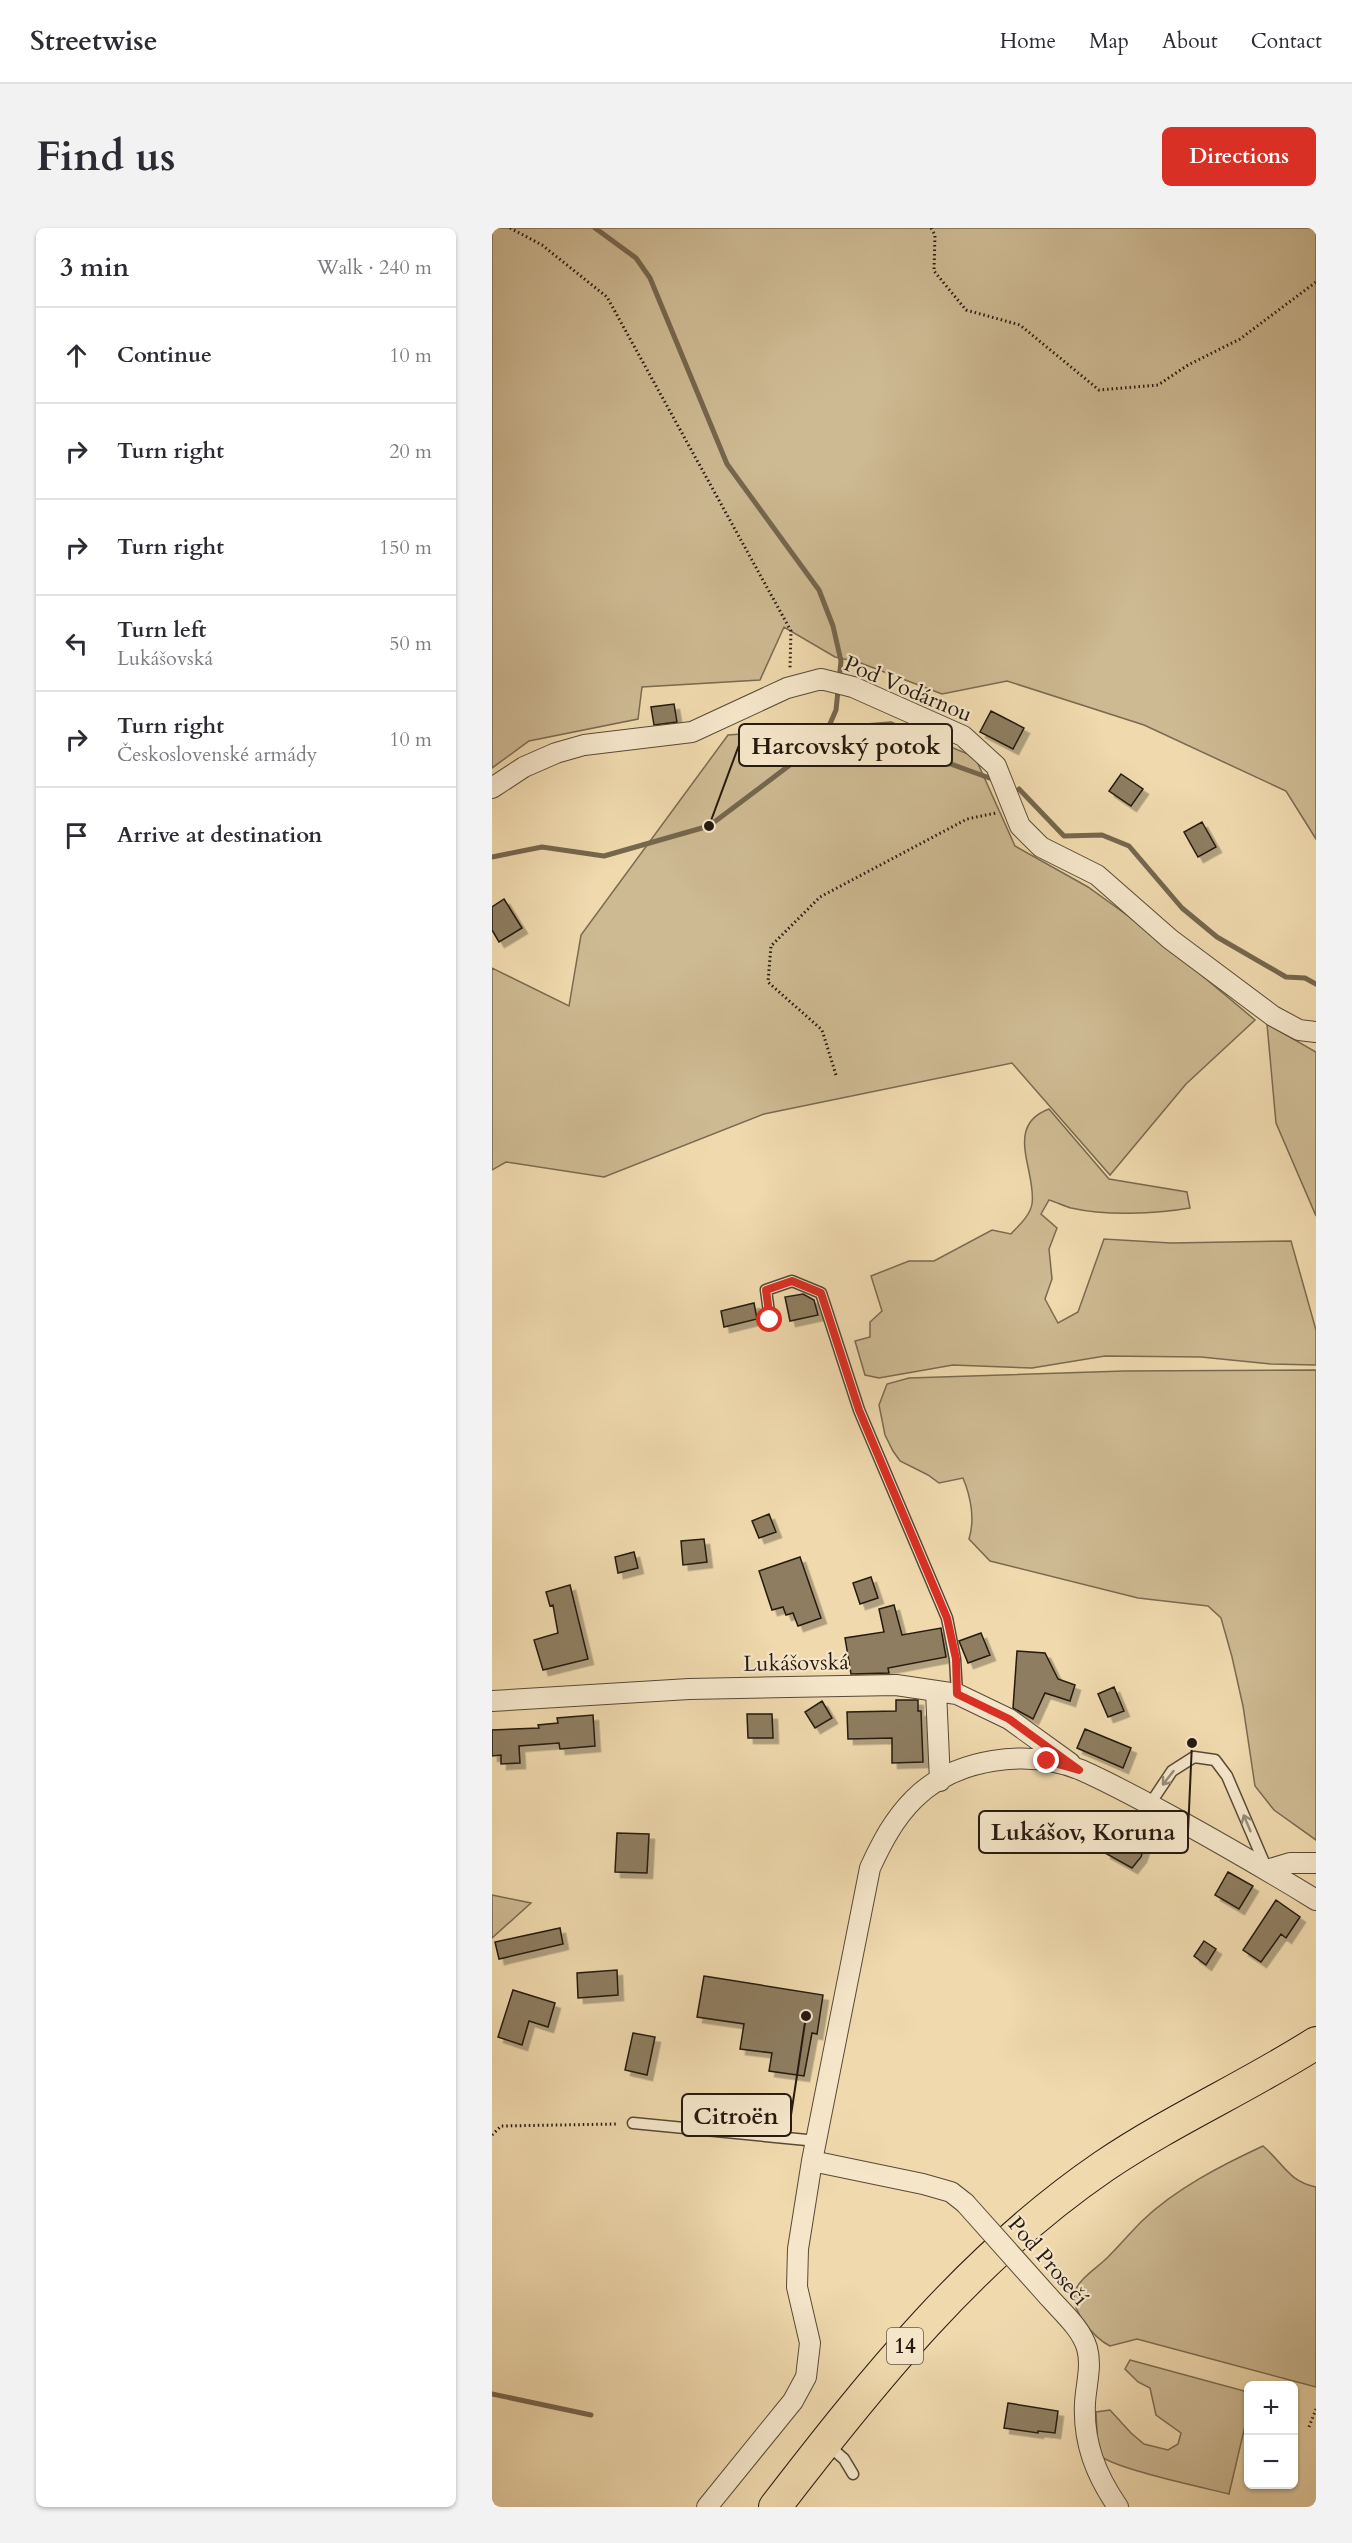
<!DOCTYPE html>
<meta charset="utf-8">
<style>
body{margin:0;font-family:Cardo,serif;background:#f2f2f3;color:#2b2b33}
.controls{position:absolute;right:18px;bottom:18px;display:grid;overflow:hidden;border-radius:9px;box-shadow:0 2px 4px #0004}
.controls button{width:54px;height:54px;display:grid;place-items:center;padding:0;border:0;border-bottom:2px solid #e1e1e2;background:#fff;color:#2b2b33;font:30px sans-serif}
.stop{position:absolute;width:18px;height:18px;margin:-14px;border:4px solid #d93025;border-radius:50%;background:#fff}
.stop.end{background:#d93025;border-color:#fff;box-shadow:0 2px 6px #0008}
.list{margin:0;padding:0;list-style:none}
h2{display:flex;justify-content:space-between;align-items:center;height:78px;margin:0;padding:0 24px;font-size:26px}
h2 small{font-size:20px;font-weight:400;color:#7c7c81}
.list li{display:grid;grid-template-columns:39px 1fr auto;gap:18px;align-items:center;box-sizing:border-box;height:96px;padding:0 24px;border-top:2px solid #e1e1e2}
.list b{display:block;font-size:22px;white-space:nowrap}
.list p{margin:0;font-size:20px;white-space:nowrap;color:#7c7c81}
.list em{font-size:20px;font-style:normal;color:#7c7c81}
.icon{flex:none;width:33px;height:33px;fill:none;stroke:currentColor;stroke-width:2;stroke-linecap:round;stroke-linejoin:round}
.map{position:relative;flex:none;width:824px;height:2279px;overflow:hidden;border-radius:9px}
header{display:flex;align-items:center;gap:36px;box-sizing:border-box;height:84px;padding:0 30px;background:#fff;border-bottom:2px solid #e1e1e2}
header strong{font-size:28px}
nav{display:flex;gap:33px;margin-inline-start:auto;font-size:21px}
.intro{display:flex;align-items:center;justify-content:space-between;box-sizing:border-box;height:144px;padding:0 36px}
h1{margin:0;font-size:42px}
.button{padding:15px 27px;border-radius:9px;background:#d93025;color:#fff;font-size:21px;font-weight:700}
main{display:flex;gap:36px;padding:0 36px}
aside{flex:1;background:#fff;border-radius:9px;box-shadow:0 2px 4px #0004}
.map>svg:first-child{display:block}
.green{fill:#cdb992;stroke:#796a50;stroke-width:1.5}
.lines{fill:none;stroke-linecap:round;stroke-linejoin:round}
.stream{stroke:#75664d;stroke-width:5}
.building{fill:#8e7d61;stroke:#251a0f;stroke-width:1.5;filter:url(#shadow)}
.service-casing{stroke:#584a36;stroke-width:13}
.minor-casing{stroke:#584a36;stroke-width:22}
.primary-casing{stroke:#251a0f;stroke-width:34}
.path{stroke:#251a0f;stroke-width:3;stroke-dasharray:1.5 3;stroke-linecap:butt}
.service{stroke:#f5e6ca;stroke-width:10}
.minor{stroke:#f5e6ca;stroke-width:20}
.primary{stroke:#efd9ad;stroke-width:32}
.minor-bridge-casing{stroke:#584a36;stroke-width:22;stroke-linecap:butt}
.minor-bridge{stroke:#f5e6ca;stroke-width:20}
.oneway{stroke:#978a76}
.route{stroke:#d93025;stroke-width:8}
.labels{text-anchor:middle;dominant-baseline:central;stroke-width:4.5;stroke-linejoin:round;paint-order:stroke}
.shield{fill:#f5e6ca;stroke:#635747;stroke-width:1.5}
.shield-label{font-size:21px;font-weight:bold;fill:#251a0f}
.street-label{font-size:22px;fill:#251a0f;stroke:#f5e6ca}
.leader{fill:none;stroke:#251a0f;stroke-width:2}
.callout-dot{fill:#251a0f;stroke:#f5e6ca;stroke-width:2}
.callout{fill:#f5e6ca;stroke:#251a0f;stroke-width:2}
.callout-label{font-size:24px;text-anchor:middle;font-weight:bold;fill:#251a0f}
</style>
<header>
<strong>Streetwise</strong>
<nav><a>Home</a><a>Map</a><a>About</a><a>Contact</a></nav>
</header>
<div class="intro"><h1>Find us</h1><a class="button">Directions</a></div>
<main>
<aside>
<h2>3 min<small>Walk · 240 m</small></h2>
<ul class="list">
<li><svg class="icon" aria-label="ahead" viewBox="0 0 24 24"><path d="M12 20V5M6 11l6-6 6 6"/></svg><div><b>Continue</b></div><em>10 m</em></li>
<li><svg class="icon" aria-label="right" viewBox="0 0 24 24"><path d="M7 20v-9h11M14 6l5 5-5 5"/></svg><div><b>Turn right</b></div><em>20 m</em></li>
<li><svg class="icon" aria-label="right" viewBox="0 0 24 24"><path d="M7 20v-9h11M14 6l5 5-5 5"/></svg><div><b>Turn right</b></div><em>150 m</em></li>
<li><svg class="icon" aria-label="left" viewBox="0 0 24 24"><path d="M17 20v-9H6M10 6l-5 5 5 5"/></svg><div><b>Turn left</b><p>Lukášovská</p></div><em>50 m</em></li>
<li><svg class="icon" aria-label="right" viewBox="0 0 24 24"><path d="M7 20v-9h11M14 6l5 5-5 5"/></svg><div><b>Turn right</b><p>Československé armády</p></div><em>10 m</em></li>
<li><svg class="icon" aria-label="arrive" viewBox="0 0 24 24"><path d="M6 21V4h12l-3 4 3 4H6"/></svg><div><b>Arrive at destination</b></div></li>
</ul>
</aside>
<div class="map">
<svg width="824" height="2279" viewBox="0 0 824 2279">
<defs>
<filter id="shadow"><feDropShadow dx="5.5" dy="5.5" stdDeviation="0" flood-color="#0004"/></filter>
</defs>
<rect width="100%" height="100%" fill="#efd9ad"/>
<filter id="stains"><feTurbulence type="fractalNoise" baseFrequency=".00333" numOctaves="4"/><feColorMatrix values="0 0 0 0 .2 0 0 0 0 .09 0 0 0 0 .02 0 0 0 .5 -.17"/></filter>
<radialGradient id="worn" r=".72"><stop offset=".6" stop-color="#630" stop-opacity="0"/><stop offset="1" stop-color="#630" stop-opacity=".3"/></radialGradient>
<path class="green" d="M0,0H824V611L794,563L652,497L515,453L450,466L366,434L343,429L292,399L268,452L150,459L146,491L37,513L0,540Z
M399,494L483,529L523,618L596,659L657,703L763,792L694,856L618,947L520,835L272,886L112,949L14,934L0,942V740L77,778L89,707L236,507Z
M775,796L824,824V988L784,895Z
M557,881L617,951L695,964L698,980C663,986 614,988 579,980C572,978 564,974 557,972L549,986L565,1000L557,1021L560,1051L553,1071L566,1095L586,1084L612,1011L679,1015L799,1013L824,1102V1137L779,1136L709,1129L613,1128L540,1140L461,1137L387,1150L373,1147L363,1113L378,1109V1094L390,1083L379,1048L417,1033H442L500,1002L519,1006C526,998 538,988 540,976C545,944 511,898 557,881Z
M824,1142V1612L782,1582L763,1558L751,1478L740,1429L729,1390L716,1378L646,1370L498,1333L477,1311C483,1292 479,1269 471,1250L447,1255L436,1247L408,1233L401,1223L393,1207L387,1177L395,1156L417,1150L632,1143Z
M0,1667L39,1675L0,1710Z
M771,1918C792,1936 796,1953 824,1959V2159L645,2111L618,2118C602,2110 577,2081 583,2063C588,2050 606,2039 615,2030C627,2018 638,2005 650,1993C683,1961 730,1937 771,1918Z
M638,2132L756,2164V2185L737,2266C713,2260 618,2240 606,2226L604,2184L618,2182L639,2205L652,2216L676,2222L686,2216L689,2205L664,2187L658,2160L646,2154L633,2141Z"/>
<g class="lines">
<path class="stream" d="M103,0L144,30L158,50L235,236L327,362L341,398L349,433L344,482L331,512
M527,561L572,608L610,607L637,618L690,680L725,709L794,749L813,750L824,756
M0,629L50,619L112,628L217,598L331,512L409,518L503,552
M0,2166L99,2187"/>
</g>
<path class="building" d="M182,476L185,494L162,497L159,479Z
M499,483L532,500L521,521L488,504Z
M629,546L651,561L639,578L617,563Z
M710,594L724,619L706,629L692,604Z
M12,671L30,700L7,714L0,702V679Z
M311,1066L322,1072L326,1087L298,1093L293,1069Z
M262,1075L265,1091L232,1099L229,1083Z
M277,1286L284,1304L267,1310L260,1293Z
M212,1311L215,1334L191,1337L189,1313Z
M142,1324L146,1340L126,1345L123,1329Z
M308,1329L329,1390L306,1398L301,1385L294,1387L291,1379L280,1382L267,1343Z
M379,1349L386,1370L368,1376L361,1355Z
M78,1357L96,1431L51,1442L42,1412L66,1405L61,1377L58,1378L54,1364Z
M402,1377L410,1407L449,1400L454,1429L396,1440L397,1445L359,1446L353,1410L392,1404L387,1381Z
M489,1405L498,1427L476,1435L467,1413Z
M525,1423L553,1425L566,1451L583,1457L578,1473L553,1465L541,1491L521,1480Z
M622,1459L632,1483L616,1489L606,1466Z
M404,1472H426V1483H429L431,1534L400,1535V1510L356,1511L355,1484L404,1483Z
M330,1473L340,1490L323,1500L313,1484Z
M255,1486H280L281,1510H256Z
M101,1487L103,1518L68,1521L67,1515L27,1518L28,1535L9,1536V1527L0,1528V1502L47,1500L46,1497L66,1495L65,1490Z
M593,1501L639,1520L631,1540L585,1520Z
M632,1598L655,1611L649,1629L640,1640L613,1625L623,1606L627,1608Z
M125,1605L157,1606L155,1645L123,1644Z
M736,1644L761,1658L747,1681L723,1667Z
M784,1672L808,1689L794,1710L789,1706L769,1734L751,1722Z
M68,1700L71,1716L7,1731L3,1714Z
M712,1713L724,1721L714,1737L702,1728Z
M125,1742L126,1767L86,1770L85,1745Z
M212,1748L331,1767L325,1806L320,1805L312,1848L277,1843L280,1825L248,1821L252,1796L205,1789Z
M21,1762L63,1775L56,1799L37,1793L30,1817L6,1809Z
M141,1805L163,1809L155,1847L133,1842Z
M516,2175L566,2183L563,2205L546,2203V2205L512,2200Z"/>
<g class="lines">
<g class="service-casing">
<path id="service" d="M278,1092L274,1062L300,1053L329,1065L367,1182L455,1390L463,1431L465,1466
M658,1576L680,1543L702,1529L723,1532L735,1548L774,1639
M141,1895L325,1913
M336,2217L352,2231L361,2246"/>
</g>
<g class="minor-casing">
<path id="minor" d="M0,560L32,539L64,525L92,517L200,504L295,460L329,451L361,459L471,508L504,538L528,598L549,619L605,647L678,711L781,788L807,802L824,804
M444,1463L448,1553
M0,1473L197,1461L404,1457L465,1466L517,1491L578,1535
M775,1642L798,1635H824
M320,1933L431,1956L459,1964L473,1975
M556,2068C570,2084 589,2100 595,2120C600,2138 594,2157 593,2175C591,2215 604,2247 626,2279
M215,2279L301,2173L314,2149L318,2115L305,2059L306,2021L320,1933L378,1640C390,1614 402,1591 422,1571C463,1530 536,1520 589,1542C623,1557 657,1576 690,1594C735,1619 780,1645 824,1672"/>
</g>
<g class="primary-casing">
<path id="primary" d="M283,2279C380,2153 480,2028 612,1938C680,1892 755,1859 824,1815"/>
</g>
<path class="path" d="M18,0L50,17L115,69L299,403L298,440
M439,0L443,7L442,43L474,82L528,97L607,162L666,157L696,137L748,111L824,54
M344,847L330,802L276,754L279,718L328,669L475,591L504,585
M0,1907L9,1898L126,1896
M817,2199L824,2181"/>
<use href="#service" class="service"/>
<use href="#minor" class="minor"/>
<use href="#primary" class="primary"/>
<g class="minor-bridge-casing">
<path id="minor-bridge" d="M473,1975L556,2068"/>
</g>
<use href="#minor-bridge" class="minor-bridge"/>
</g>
<defs><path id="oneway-shaft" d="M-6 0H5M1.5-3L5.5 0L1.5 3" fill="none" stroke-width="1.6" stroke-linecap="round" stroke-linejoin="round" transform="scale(1.5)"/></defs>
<g class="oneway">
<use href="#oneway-shaft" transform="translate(676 1550) rotate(128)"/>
<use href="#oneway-shaft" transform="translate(755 1595) rotate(-113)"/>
</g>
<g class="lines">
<path class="route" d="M278,1092L274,1062L300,1053L329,1065L367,1182L455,1390L464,1431L465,1466L517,1491L587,1542L555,1533"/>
</g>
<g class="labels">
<rect class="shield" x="395" y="2100" width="36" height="36" rx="4.5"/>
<g class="shield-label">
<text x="413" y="2118">14</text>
</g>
<g class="street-label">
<text transform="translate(416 461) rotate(23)">Pod Vodárnou</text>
<text transform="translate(304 1435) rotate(-1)">Lukášovská</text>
<text transform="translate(556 2033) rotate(49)">Pod Prosečí</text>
</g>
</g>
<path class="leader" d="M217 598L247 517M700 1515L696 1604M314 1788L299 1887"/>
<g class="callout-dot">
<circle cx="217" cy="598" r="6"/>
<circle cx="700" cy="1515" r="6"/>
<circle cx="314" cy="1788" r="6"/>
</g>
<g class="callout">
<rect x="247" y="496" width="213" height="42" rx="6"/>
<rect x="487" y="1583" width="209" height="42" rx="6"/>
<rect x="190" y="1866" width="109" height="42" rx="6"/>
</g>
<g class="callout-label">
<text x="354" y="526">Harcovský potok</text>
<text x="591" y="1612">Lukášov, Koruna</text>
<text x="244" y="1896">Citroën</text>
</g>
<rect width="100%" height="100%" filter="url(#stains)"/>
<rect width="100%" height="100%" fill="url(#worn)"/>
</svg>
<div class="controls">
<button>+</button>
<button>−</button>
</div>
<div class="stop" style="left:278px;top:1092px"></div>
<div class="stop end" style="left:555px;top:1533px"></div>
</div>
</main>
